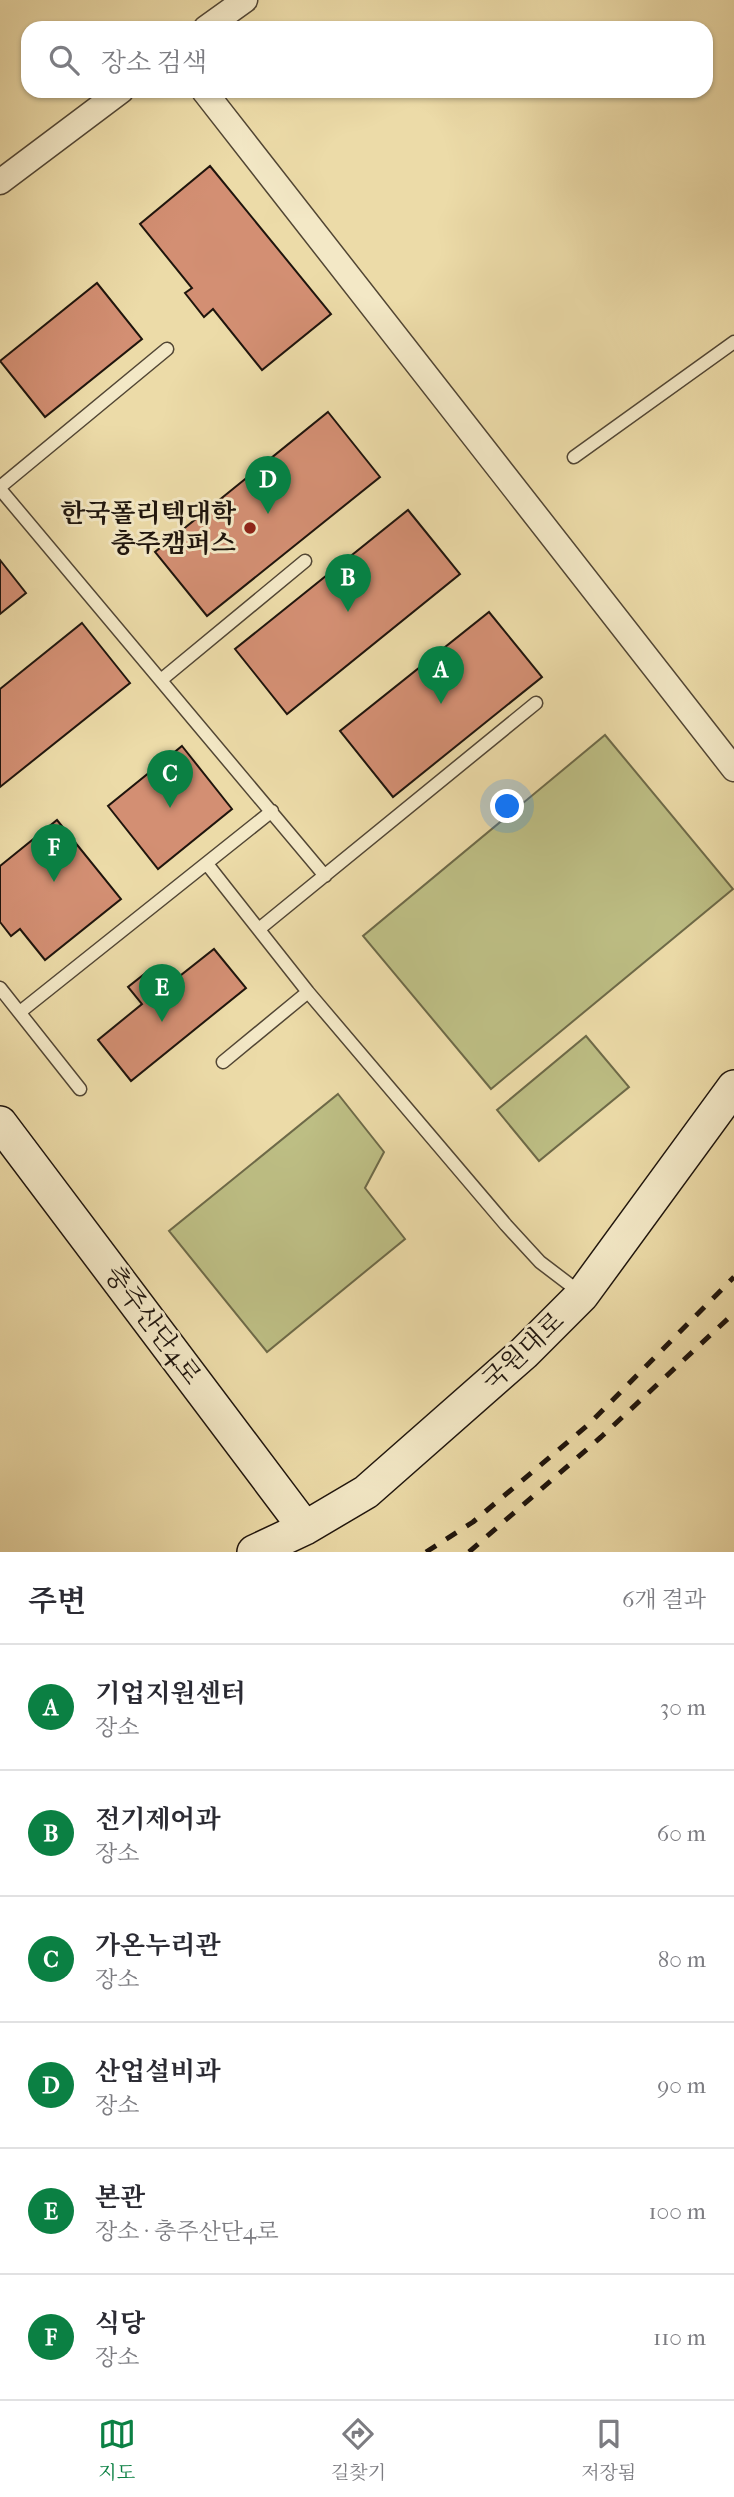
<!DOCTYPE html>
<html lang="ko">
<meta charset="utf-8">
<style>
body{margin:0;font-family:"IM FELL French Canon","Noto Serif KR",serif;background:#f7f7f7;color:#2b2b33}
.you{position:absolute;left:508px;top:807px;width:24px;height:24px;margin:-18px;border:5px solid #fff;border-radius:50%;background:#1a73e8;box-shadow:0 0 0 10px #1a73e833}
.badge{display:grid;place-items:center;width:46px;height:46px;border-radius:50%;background:#0b8043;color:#fff;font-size:23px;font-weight:700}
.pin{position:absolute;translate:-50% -58px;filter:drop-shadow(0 2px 4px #0008)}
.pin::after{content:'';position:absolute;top:37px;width:24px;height:21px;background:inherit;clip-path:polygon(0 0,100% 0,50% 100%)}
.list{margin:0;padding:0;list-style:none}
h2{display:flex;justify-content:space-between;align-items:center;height:91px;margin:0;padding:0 28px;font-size:30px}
h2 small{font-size:23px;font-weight:400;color:#7c7c81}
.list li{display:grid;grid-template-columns:46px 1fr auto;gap:21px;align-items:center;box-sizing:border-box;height:126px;padding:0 28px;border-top:2px solid #e1e1e2}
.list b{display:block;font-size:26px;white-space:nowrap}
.list p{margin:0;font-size:23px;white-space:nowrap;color:#7c7c81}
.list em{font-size:23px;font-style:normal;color:#7c7c81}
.icon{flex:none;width:38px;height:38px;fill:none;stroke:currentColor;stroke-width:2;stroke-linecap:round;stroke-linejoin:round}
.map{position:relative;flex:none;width:734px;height:1552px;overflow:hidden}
.search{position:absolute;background:#fff;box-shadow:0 2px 5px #0004;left:21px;right:21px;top:21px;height:77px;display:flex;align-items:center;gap:18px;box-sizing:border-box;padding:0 24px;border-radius:21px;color:#7c7c81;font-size:26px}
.sheet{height:847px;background:#fff}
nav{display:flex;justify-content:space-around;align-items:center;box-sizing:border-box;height:98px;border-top:2px solid #e1e1e2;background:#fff;font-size:19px;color:#7c7c81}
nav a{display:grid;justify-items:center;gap:4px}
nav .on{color:#0b8043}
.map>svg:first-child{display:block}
.green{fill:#bdbe84;stroke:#6e6a48;stroke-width:2}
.building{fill:#d38f73;stroke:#1f150d;stroke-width:2}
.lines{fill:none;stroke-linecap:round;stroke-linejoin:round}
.lane-casing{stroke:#524634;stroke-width:15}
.street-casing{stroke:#524634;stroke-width:27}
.secondary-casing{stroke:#1f150d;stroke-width:36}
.lane{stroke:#f3e8c6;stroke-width:12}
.street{stroke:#f3e8c6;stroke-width:24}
.secondary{stroke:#f3e8c6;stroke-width:33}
.rail{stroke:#1f150d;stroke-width:5;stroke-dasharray:12 12;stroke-linecap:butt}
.poi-dot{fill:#8f2418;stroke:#f3e8c6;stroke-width:2.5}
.labels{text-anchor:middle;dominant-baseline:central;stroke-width:6;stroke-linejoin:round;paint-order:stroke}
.poi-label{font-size:26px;font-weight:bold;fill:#1f150d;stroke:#f3e8c6;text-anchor:end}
.street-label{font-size:26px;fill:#1f150d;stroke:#f3e8c6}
</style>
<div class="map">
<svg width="734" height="1552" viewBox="0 0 734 1552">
<rect width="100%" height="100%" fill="#ecdba8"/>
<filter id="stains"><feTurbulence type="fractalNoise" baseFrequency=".00286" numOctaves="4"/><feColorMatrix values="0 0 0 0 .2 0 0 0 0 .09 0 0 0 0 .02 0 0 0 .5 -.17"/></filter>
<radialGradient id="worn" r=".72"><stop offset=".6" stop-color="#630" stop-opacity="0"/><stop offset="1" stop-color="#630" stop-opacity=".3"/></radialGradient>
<path class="green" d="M605,735L733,889L491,1089L363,936Z
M586,1036L629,1087L539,1161L497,1110Z
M338,1094L384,1152L365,1188L405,1239L267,1352L169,1231Z"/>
<path class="building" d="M210,166L331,314L262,370L213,309L204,317L185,293L192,288L140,224Z
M97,283L142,339L45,417L0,361Z
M328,412L380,477L207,616L155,552Z
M408,510L460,574L287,714L235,649Z
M0,560L26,593L0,614Z
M489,612L542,677L393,797L340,731Z
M82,623L130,683L0,787V689Z
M182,746L232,809L158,869L108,806Z
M57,820L121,899L45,960L20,929L11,936L0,922V866Z
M214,949L246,988L131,1081L98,1040L142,1004L128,987L147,972L162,990Z"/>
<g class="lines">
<g class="lane-casing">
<path id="lane" d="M574,457L734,342
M0,487L167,349
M0,489L325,876
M161,680L305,561
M207,864L308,992L506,1225L540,1262L582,1294
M259,929L536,703
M0,988L80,1089
M20,1012L272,811
M223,1062L308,992"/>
</g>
<g class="street-casing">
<path id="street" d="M206,28L245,0
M204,91L734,769
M0,182L121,91"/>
</g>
<g class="secondary-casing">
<path id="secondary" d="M0,1123L305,1528
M254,1552L305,1528L366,1492L524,1353L582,1295L734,1087"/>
</g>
<use href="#lane" class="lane"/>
<use href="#street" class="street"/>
<use href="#secondary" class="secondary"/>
<path class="rail" d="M426,1552L473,1522L589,1424L734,1277
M469,1552L601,1437L734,1313"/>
</g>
<circle class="poi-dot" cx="250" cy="528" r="7"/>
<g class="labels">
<g class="poi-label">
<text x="236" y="513">한국폴리텍대학<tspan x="236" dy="30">충주캠퍼스</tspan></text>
</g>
<g class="street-label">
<text transform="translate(153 1325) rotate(53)">충주산단4로</text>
<text transform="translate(523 1351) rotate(-43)">국원대로</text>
</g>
</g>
<rect width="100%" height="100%" filter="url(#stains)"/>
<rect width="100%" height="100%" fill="url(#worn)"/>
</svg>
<div class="you"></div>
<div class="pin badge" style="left:441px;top:704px">A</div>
<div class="pin badge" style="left:348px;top:612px">B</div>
<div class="pin badge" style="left:170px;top:808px">C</div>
<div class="pin badge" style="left:268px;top:514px">D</div>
<div class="pin badge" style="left:162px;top:1022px">E</div>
<div class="pin badge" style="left:54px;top:882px">F</div>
<div class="search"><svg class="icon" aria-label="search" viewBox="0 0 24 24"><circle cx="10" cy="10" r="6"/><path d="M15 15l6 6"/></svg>장소 검색</div>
</div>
<section class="sheet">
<h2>주변<small>6개 결과</small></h2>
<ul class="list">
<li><span class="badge">A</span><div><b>기업지원센터</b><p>장소</p></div><em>30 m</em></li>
<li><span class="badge">B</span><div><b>전기제어과</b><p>장소</p></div><em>60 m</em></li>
<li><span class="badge">C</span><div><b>가온누리관</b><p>장소</p></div><em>80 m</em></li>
<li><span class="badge">D</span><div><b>산업설비과</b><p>장소</p></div><em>90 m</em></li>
<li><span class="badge">E</span><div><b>본관</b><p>장소 · 충주산단4로</p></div><em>100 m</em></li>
<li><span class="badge">F</span><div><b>식당</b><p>장소</p></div><em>110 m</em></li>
</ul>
</section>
<nav>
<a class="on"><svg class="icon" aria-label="map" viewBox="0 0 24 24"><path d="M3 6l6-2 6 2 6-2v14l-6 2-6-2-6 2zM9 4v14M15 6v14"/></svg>지도</a>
<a><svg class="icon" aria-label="directions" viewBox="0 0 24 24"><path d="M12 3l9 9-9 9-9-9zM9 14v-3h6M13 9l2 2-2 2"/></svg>길찾기</a>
<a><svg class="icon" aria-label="saved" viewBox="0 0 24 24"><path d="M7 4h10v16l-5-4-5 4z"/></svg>저장됨</a>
</nav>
